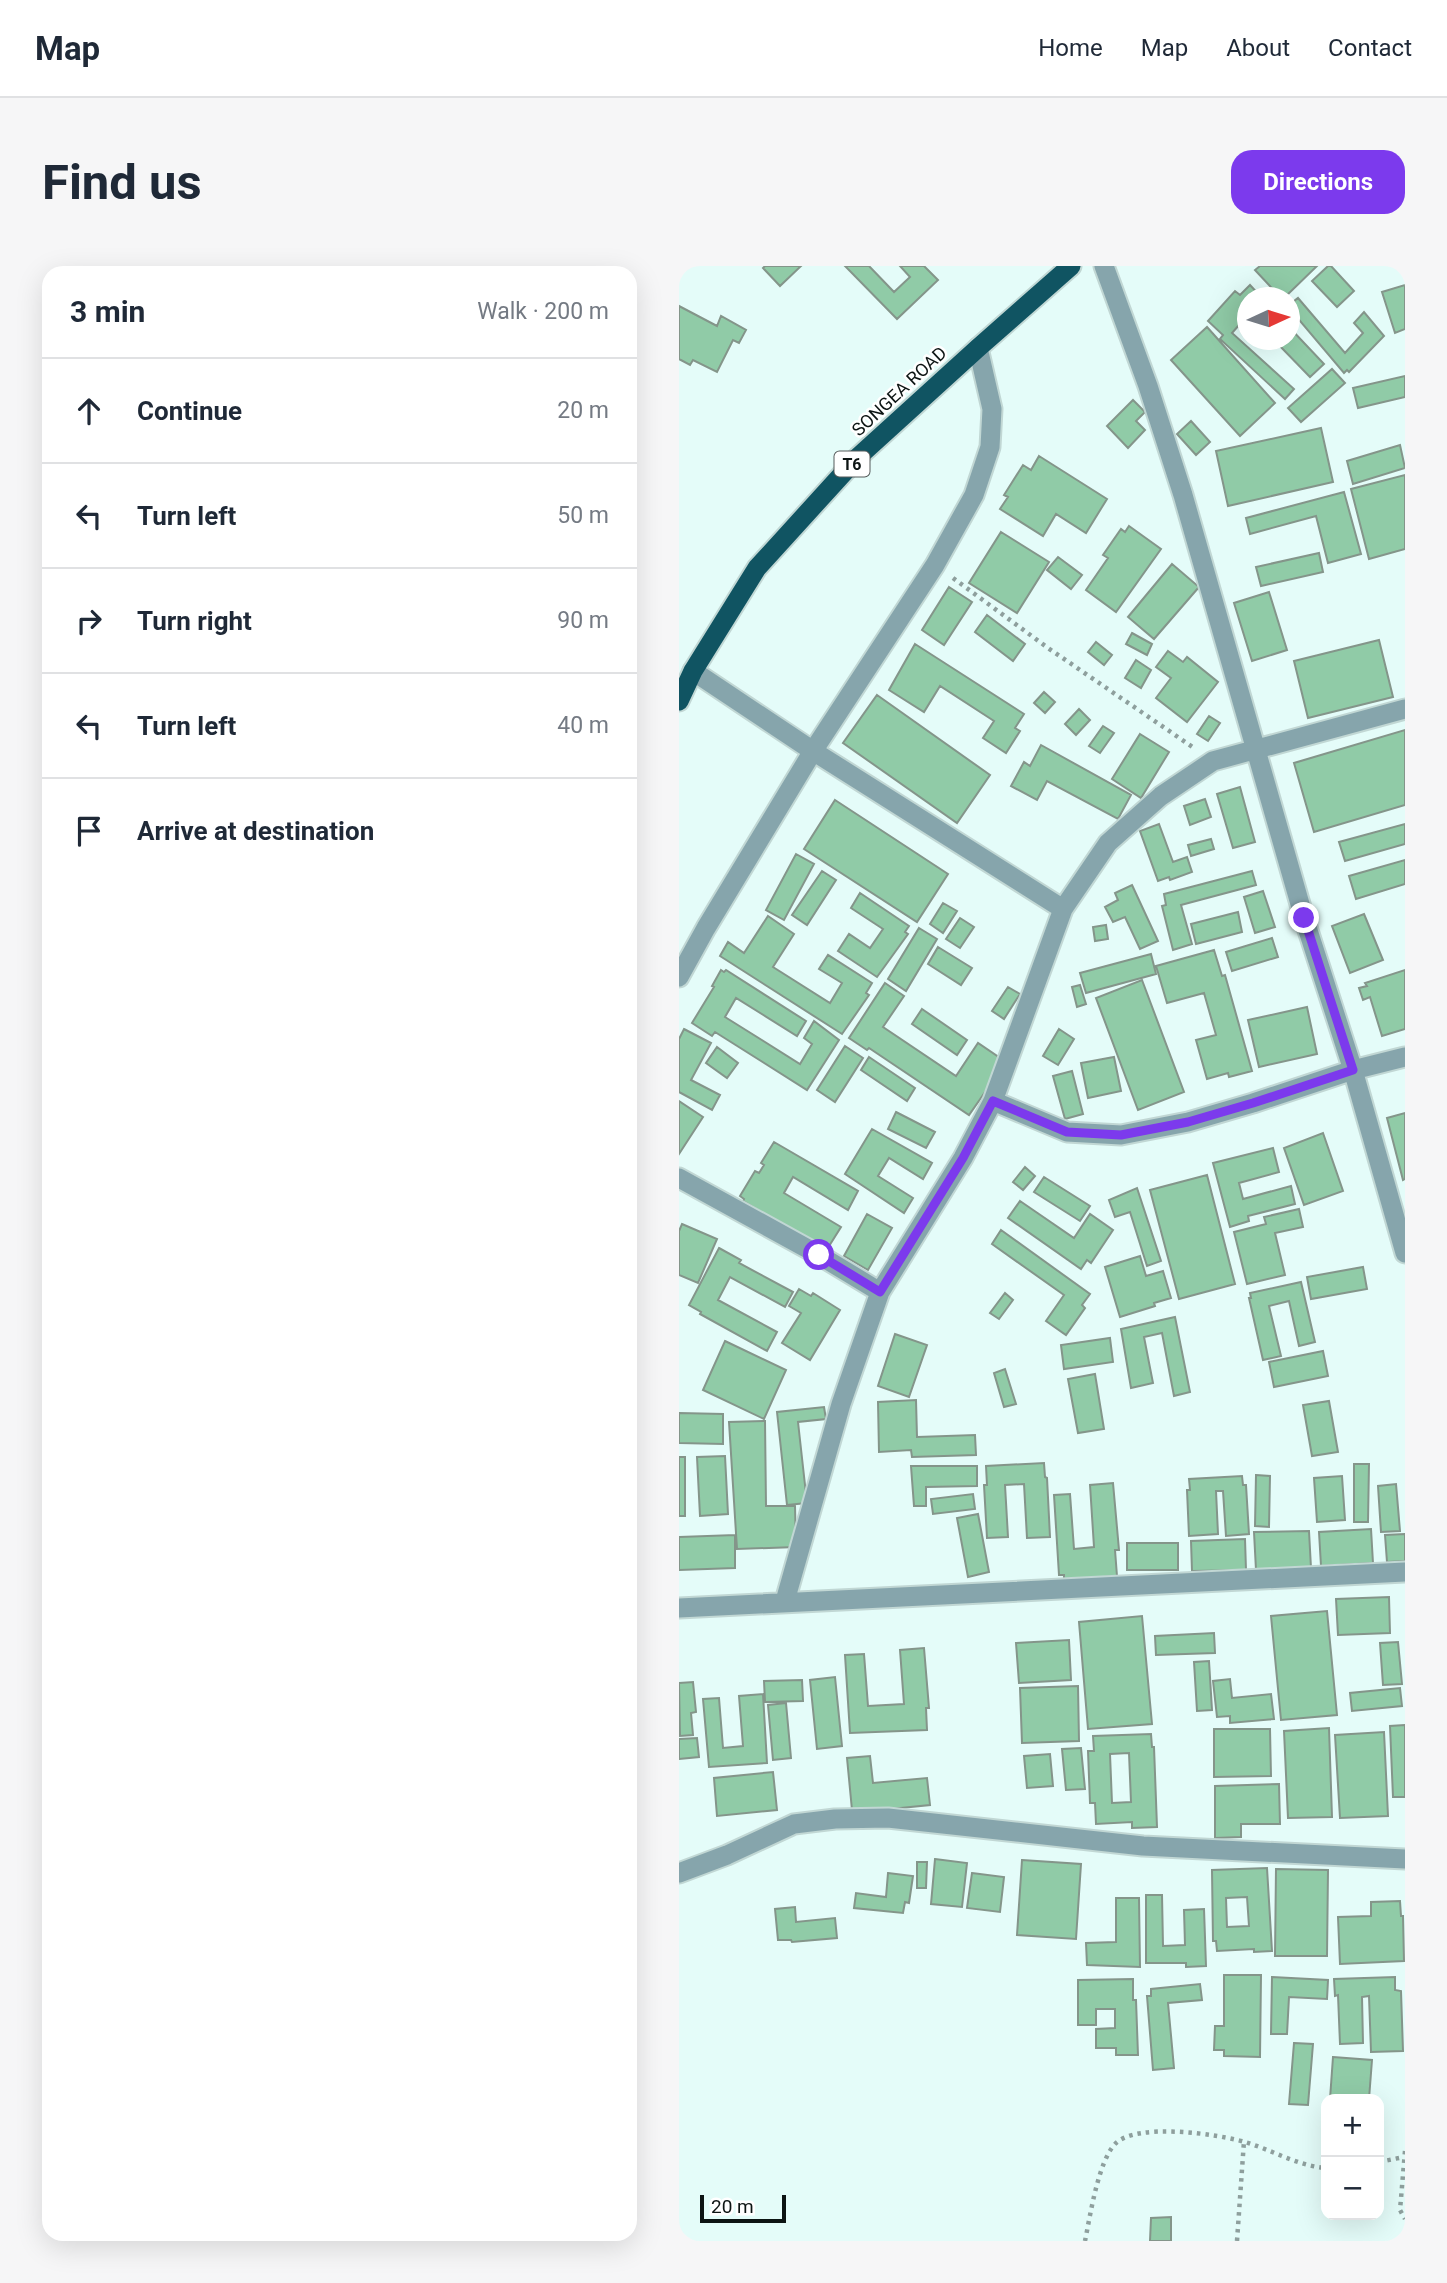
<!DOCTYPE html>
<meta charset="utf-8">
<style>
body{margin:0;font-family:Roboto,sans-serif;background:#f6f6f7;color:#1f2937}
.controls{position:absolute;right:21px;bottom:21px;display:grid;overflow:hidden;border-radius:14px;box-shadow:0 7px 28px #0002}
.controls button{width:63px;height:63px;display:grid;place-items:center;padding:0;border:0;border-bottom:2px solid #e0e1e3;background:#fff;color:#1f2937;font:35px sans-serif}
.compass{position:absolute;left:558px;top:21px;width:63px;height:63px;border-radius:50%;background:#fff;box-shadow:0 7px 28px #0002;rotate:86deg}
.scale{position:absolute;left:21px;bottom:18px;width:86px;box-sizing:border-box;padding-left:7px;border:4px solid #0c1413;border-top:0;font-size:19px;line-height:24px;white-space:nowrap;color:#0c1413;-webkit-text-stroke:5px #fff;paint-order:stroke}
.stop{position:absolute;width:21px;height:21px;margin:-16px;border:5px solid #7c3aed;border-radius:50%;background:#fff}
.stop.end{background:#7c3aed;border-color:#fff;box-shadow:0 2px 7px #0008}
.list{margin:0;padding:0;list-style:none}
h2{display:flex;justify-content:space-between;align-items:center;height:91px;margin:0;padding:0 28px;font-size:30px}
h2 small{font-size:23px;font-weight:400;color:#747a83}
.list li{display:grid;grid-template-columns:46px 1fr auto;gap:21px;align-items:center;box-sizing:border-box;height:105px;padding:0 28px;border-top:2px solid #e0e1e3}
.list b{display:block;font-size:26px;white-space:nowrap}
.list em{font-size:23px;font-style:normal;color:#747a83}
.icon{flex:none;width:38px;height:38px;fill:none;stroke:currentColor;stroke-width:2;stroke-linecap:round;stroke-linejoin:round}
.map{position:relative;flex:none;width:726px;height:1975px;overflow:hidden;border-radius:21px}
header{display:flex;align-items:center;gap:42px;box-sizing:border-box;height:98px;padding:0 35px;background:#fff;border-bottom:2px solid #e0e1e3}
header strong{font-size:33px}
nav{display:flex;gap:38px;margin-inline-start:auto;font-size:24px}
.intro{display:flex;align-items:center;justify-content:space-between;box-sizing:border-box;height:168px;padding:0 42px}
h1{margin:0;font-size:49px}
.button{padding:18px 32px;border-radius:21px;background:#7c3aed;color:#fff;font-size:24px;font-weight:700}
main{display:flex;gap:42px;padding:0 42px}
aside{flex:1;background:#fff;border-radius:21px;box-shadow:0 7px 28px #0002}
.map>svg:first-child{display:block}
.building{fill:#90cba7;stroke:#84958a;stroke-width:2;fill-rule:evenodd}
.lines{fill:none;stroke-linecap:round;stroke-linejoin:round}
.minor-casing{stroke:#c1d7d4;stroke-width:23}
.trunk-casing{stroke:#c1d7d4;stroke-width:23}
.path{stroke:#8e9f9d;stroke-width:4.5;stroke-dasharray:3.5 5;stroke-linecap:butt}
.minor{stroke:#86a5ac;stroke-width:19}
.trunk{stroke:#105462;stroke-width:19}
.route{stroke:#7c3aed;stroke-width:9}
.labels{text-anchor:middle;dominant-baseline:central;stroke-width:5;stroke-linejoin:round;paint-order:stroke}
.shield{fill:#fff;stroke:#555a5a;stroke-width:2}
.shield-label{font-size:16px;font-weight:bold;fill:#0c1413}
.street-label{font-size:18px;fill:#0c1413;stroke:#fff}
</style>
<header>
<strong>Map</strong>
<nav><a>Home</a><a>Map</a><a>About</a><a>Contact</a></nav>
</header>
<div class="intro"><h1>Find us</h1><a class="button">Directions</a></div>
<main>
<aside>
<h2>3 min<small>Walk · 200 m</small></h2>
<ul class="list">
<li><svg class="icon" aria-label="ahead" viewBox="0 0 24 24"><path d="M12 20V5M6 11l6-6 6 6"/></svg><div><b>Continue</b></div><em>20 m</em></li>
<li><svg class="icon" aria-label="left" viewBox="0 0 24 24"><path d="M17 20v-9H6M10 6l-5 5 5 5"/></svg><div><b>Turn left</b></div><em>50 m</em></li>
<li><svg class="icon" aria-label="right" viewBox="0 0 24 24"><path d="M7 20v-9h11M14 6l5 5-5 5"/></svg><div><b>Turn right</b></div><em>90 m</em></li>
<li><svg class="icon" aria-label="left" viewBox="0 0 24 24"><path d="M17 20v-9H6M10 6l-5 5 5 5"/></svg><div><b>Turn left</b></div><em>40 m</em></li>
<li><svg class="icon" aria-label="arrive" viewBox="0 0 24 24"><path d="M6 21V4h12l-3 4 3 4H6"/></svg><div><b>Arrive at destination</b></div></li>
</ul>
</aside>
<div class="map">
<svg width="726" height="1975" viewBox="0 0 726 1975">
<rect width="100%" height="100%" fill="#e4fcf9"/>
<path class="building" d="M86,0H122L101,20L84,2Z
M166,0H190L215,26L231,11L221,0H245L259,14L218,53Z
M581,0H638L605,32H602L576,4Z
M649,0H652L675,25L658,41L633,15Z
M571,19L583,32H568V50L553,67L615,123L606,133L541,73L544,69L529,55L556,25L561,29Z
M726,19V63L716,67L703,26Z
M619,32L666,87L684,67L675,57L685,46L705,70L670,106L668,104L665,107L610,42V39Z
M0,40L38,60L42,50L67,64L60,77L54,74L38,106L14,94L11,99L0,93Z
M528,61L596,137L561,170L492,94Z
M610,61L645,98L631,111L595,74H610Z
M653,103L666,117L622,156L609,142Z
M726,110V131L679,142L674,122Z
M454,134L466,146L457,155L466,164L449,182L428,160Z
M512,155L531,176L517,189L498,168Z
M642,162L654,216L549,240L537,185Z
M721,179L726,202L674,218L668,195Z
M360,190L428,233L407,267L377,248L364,270L321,243L329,231L325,229L344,199L352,204Z
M726,209V283L690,293L672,223Z
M665,226L682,288L649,297L637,250L571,268L567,252Z
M450,260L482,283L437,346L407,324L429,292L424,289L442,263L446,266Z
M322,266L370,296L338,347L290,317Z
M640,287L644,306L582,320L577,301Z
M379,291L403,309L392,323L368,304Z
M493,298L520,321L475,373L449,351Z
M270,321L293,336L265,379L243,364Z
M590,326L608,384L573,395L555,337Z
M308,349L346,378L334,395L296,366Z
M453,367L473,378L468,389L447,378Z
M700,374L714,431L629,452L615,395Z
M417,376L433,389L425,399L409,386Z
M236,378L345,448L336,462L341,465L327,487L304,472L315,455L261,420L245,446L210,424Z
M489,385L504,396L508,391L539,416L508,456L477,432L492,412L477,401Z
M457,394L472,404L462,422L446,412Z
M365,426L376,436L366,447L355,437Z
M198,429L311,509L278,557L164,477Z
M400,443L411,454L397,469L386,458Z
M530,450L541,457L529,475L518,468Z
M424,460L435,467L421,487L410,480Z
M726,464V539L635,566L615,497Z
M461,468L490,486L462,532L433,513Z
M362,479L452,529L439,553L368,515L358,534L332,520L345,496L351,500Z
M561,521L576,576L554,582L538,528Z
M526,533L532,551L511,559L505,540Z
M156,534L269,608L238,656L125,583Z
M480,558L494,596L508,591L513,606L491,614L490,611L479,615L461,565Z
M726,558V578L666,595L660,576Z
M532,573L535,583L512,590L509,579Z
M117,588L135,598L105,654L87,644Z
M726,594V618L677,633L670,610Z
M143,605L157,614L128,659L113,649Z
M573,605L577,619L502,639L513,678L494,684L483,640L487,639L485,628Z
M453,619L479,675L461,683L446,651L434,656L426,641L439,634L436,627Z
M584,625L596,661L576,667L565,631Z
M181,627L230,660L226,666L229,668L198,711L159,685L170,668L191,682L204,663L172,642Z
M264,637L278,645L264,667L251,658Z
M559,646L563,666L517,678L512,658Z
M685,648L704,694L671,707L653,660Z
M89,650L115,668L94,701L151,737L163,717L140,703L149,689L193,717L187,727L190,729L163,768L41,690L49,676L65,687Z
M281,652L295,661L281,682L267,673Z
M427,659L429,673L416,675L414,661Z
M240,662L258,673L227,725L209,713Z
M593,672L599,691L553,705L547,686Z
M259,681L293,702L282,719L249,698Z
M535,684L543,710L546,709L573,805L550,811L549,807L528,813L517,774L537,769L525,727L488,737L477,700Z
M472,688L477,708L407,727L401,707Z
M42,704L45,706L47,704L127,755L118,770L57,732L46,751L121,798L133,778L125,772L135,755L160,774L128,824L36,766L33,770L13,757L35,721L33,720Z
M726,704V763L703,770L691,731L684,734L680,722L688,720L686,717Z
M463,714L505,826L459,844L417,732Z
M206,717L225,730L204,761L277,810L299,777L327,796L290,849L190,782L188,784L170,772Z
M401,719L407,738L398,741L393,721Z
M329,721L341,728L325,753L313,745Z
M628,741L638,788L580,801L569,754Z
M243,743L288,774L278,789L233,758Z
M5,763L32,777L12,814L41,829L33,844L0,826V773Z
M380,763L395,773L379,799L364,790Z
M166,780L184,792L156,836L138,824Z
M38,781L59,797L48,812L27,797Z
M190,791L236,822L228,835L182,804Z
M435,791L442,825L409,832L402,797Z
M393,805L404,848L386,853L374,810Z
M0,835L24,851L0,888Z
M217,846L256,866L247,882L209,863Z
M726,847V913L724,914L708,852Z
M193,863L253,897L244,913L210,892L199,910L234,932L225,947L166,908Z
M644,867L664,925L625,939L605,882Z
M95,876L179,925L169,944L114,911L105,927L162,961L147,985L64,935L65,933L61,930L76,905L80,907L85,899L82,897Z
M594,882L600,906L560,917L564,933L612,920L616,938L569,950L570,955L551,961L534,897Z
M346,901L356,910L344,924L334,916Z
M528,909L556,1018L500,1033L471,924Z
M365,911L411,940L401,955L355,926Z
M458,922L482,995L468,1000L451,946L436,951L430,934Z
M341,935L395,972L411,948L434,964L412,997L408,994L402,1003L329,952Z
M620,943L624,961L596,967L606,1009L568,1018L555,966L587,958L585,951Z
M188,948L213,962L189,1004L165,990Z
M3,958L38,973L19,1017L0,1009V965Z
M322,964L411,1028L403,1039L406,1042L387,1069L367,1055L385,1029L313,978Z
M40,982L62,994L60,997L114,1026L106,1041L51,1011L39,1034L98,1066L88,1085L21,1048L22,1046L10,1039Z
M461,990L467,1010L484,1005L492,1032L475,1037L476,1040L441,1051L426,1001Z
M684,1001L688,1023L632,1033L628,1011Z
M622,1016L636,1076L620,1080L610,1035L590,1040L602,1090L584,1094L570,1032H572L571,1027Z
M120,1023L132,1030L134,1027L161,1044L131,1094L103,1077L122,1047L110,1040Z
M326,1027L334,1034L320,1053L311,1047Z
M496,1051L511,1126L495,1130L483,1067L465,1071L474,1117L452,1122L442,1063Z
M216,1068L248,1079L230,1131L199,1120Z
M431,1072L434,1096L385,1103L382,1079Z
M46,1075L107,1104L85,1153L24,1124Z
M644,1085L649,1110L595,1121L590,1096Z
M326,1103L337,1138L325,1141L315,1107Z
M416,1108L425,1163L399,1167L389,1113Z
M237,1134L238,1171L296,1169L297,1189L233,1191L232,1184L200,1186L199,1136Z
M650,1135L659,1186L633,1190L624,1139Z
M145,1141L147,1153L119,1156L128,1237L108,1239L98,1146Z
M0,1147L44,1148V1178L0,1177Z
M86,1155L87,1240H116L117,1281L58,1283L50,1156Z
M46,1190L49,1248L21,1250L18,1191Z
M0,1191H6V1250H0Z
M365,1197L366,1211L368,1212L371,1271L348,1272L345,1218L326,1219L329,1271L308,1272L305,1219H308L307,1200Z
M675,1198H690L689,1256H675Z
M232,1200H298V1220L247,1221V1240H235Z
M577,1209L591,1210L590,1261L576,1260Z
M563,1210L564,1219H567L570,1268L547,1270L544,1225H537L539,1268L510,1270L508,1224H511L510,1213Z
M663,1210L666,1254L638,1256L635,1212Z
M434,1217L440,1284H436L438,1310L385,1314V1309H380L375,1229L391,1228L395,1283L415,1281L411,1219Z
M717,1218L721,1265L702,1266L699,1220Z
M294,1228L296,1243L254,1248L252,1233Z
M299,1248L310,1306L289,1311L278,1252Z
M692,1263L694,1297L642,1300L640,1266Z
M630,1265L632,1302L577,1304L575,1266Z
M726,1268V1295L708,1296L706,1269Z
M56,1269V1302L0,1304V1271Z
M566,1273L567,1304L513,1305L512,1275Z
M448,1277H499V1304H448Z
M710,1331L711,1367L659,1369L657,1333Z
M648,1345L658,1449L602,1454L592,1350Z
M463,1350L473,1458L409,1463L400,1356Z
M535,1367L536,1387L477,1389L476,1370Z
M390,1374L392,1414L340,1417L337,1377Z
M719,1376L723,1418L704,1419L701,1377Z
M245,1382L250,1442H247L248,1464L171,1467L166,1389L185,1388L189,1440L225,1438L221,1384Z
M530,1395L533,1444L518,1445L515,1396Z
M156,1411L163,1480L138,1483L131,1414Z
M551,1413L553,1432L592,1428L595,1453L551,1457V1450L538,1451L534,1415Z
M123,1414L124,1435L86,1436L85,1415Z
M14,1416L17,1446L12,1447L14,1469L1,1470L0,1417Z
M399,1420L400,1475L343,1477L341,1422Z
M721,1422L723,1440L673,1445L671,1427Z
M84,1428L88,1497L30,1501L24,1433L40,1432L44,1482L64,1480L60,1430Z
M107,1437L112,1492L94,1494L89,1439Z
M726,1459V1531H714L711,1460Z
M650,1462L653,1551L609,1552L605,1465Z
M535,1463H591L592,1510L535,1511Z
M705,1466L709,1550L661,1552L656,1469Z
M472,1468L473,1481H475L478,1561L453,1562V1556L417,1558L416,1537H411L409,1485H415L414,1470ZM450,1487L452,1536L433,1537L431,1488Z
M18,1472L20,1491L0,1493V1473Z
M402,1482L406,1523L387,1524L383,1483Z
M371,1488L374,1520L348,1522L345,1490Z
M191,1490L194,1517L248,1512L251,1539L192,1545L191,1542L173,1544L168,1492Z
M94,1506L98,1544L38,1550L35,1512Z
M600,1518L601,1558H562V1571L536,1572V1520Z
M256,1593L288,1597L283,1641L252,1638Z
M343,1594L402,1598L397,1673L338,1669Z
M238,1596H248L247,1622H238Z
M588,1602L593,1685L575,1686V1683L538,1685L537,1675H534L533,1604ZM568,1631L570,1660L548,1661L547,1632Z
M597,1603L649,1604L648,1690H596Z
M209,1607L234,1610L230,1637L226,1636L224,1647L175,1642L177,1627L207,1631Z
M293,1607L325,1611L321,1646L288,1642Z
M467,1629H483L484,1680L506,1679L505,1644L525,1643L527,1700L507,1701V1697H467Z
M437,1632H460L461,1701L408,1699L407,1677L437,1676Z
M721,1635L722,1650H724L725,1695L661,1698L659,1651L692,1650V1636Z
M116,1641L117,1656L156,1652L158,1672L113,1676L112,1674H99L96,1643Z
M545,1709H582L581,1791L545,1790V1784H535L536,1760H545Z
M593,1711L649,1714L648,1733L610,1731L608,1768H592Z
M716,1711V1724L722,1725L724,1785L692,1786L690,1730L683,1731L684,1777L661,1778L659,1729L656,1730L655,1713Z
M454,1713V1734H457L459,1789H437V1782H417V1763L436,1762V1743H417V1759H399V1714Z
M521,1718L523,1734L489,1737L495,1802L474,1804L468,1730H472V1723Z
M615,1777L634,1778L629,1839L610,1838Z
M654,1791L693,1794L690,1833H651Z
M492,1951V1975H471L472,1952Z"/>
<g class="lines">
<g class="minor-casing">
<path id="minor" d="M425,0L469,120L504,229L625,652L674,804L726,987
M14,405L134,485L384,643
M0,711L27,662L134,485L256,299L295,229L311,181L313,143L299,82
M314,835L388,866L442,869L509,856L574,837L674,804L726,791
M0,912L140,989L201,1026
M106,1335L162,1138L201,1026L284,892L314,835L384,643L429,577L482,530L534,495L726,443
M0,1342L726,1306
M0,1607L48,1589L115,1558L156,1553L209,1552L464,1580L726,1593"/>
</g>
<g class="trunk-casing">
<path id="trunk" d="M0,435L14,405L78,302L179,191L299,82L392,0"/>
</g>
<path class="path" d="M274,312L369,382L515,482
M726,1885L721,1944L726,1953
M700,1896L725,1891
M406,1975C411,1951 419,1896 436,1878C457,1856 539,1868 566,1876C593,1884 619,1900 647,1902
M558,1975L565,1875"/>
<use href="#minor" class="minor"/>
<use href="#trunk" class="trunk"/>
</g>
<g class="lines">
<path class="route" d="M140,989L201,1026L284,892L314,835L388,866L442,869L509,856L574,837L674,804L625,652"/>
</g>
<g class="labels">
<rect class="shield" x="155.5" y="185.5" width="35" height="25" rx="5"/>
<g class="shield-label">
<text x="173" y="198">T6</text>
</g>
<g class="street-label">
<text transform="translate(220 125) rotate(-43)">SONGEA ROAD</text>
</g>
</g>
</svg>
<div class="controls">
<button>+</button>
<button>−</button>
</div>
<svg class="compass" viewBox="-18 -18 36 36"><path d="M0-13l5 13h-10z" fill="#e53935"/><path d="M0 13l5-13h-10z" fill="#747a83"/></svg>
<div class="scale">20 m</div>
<div class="stop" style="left:140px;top:989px"></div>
<div class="stop end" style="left:625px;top:652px"></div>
</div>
</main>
